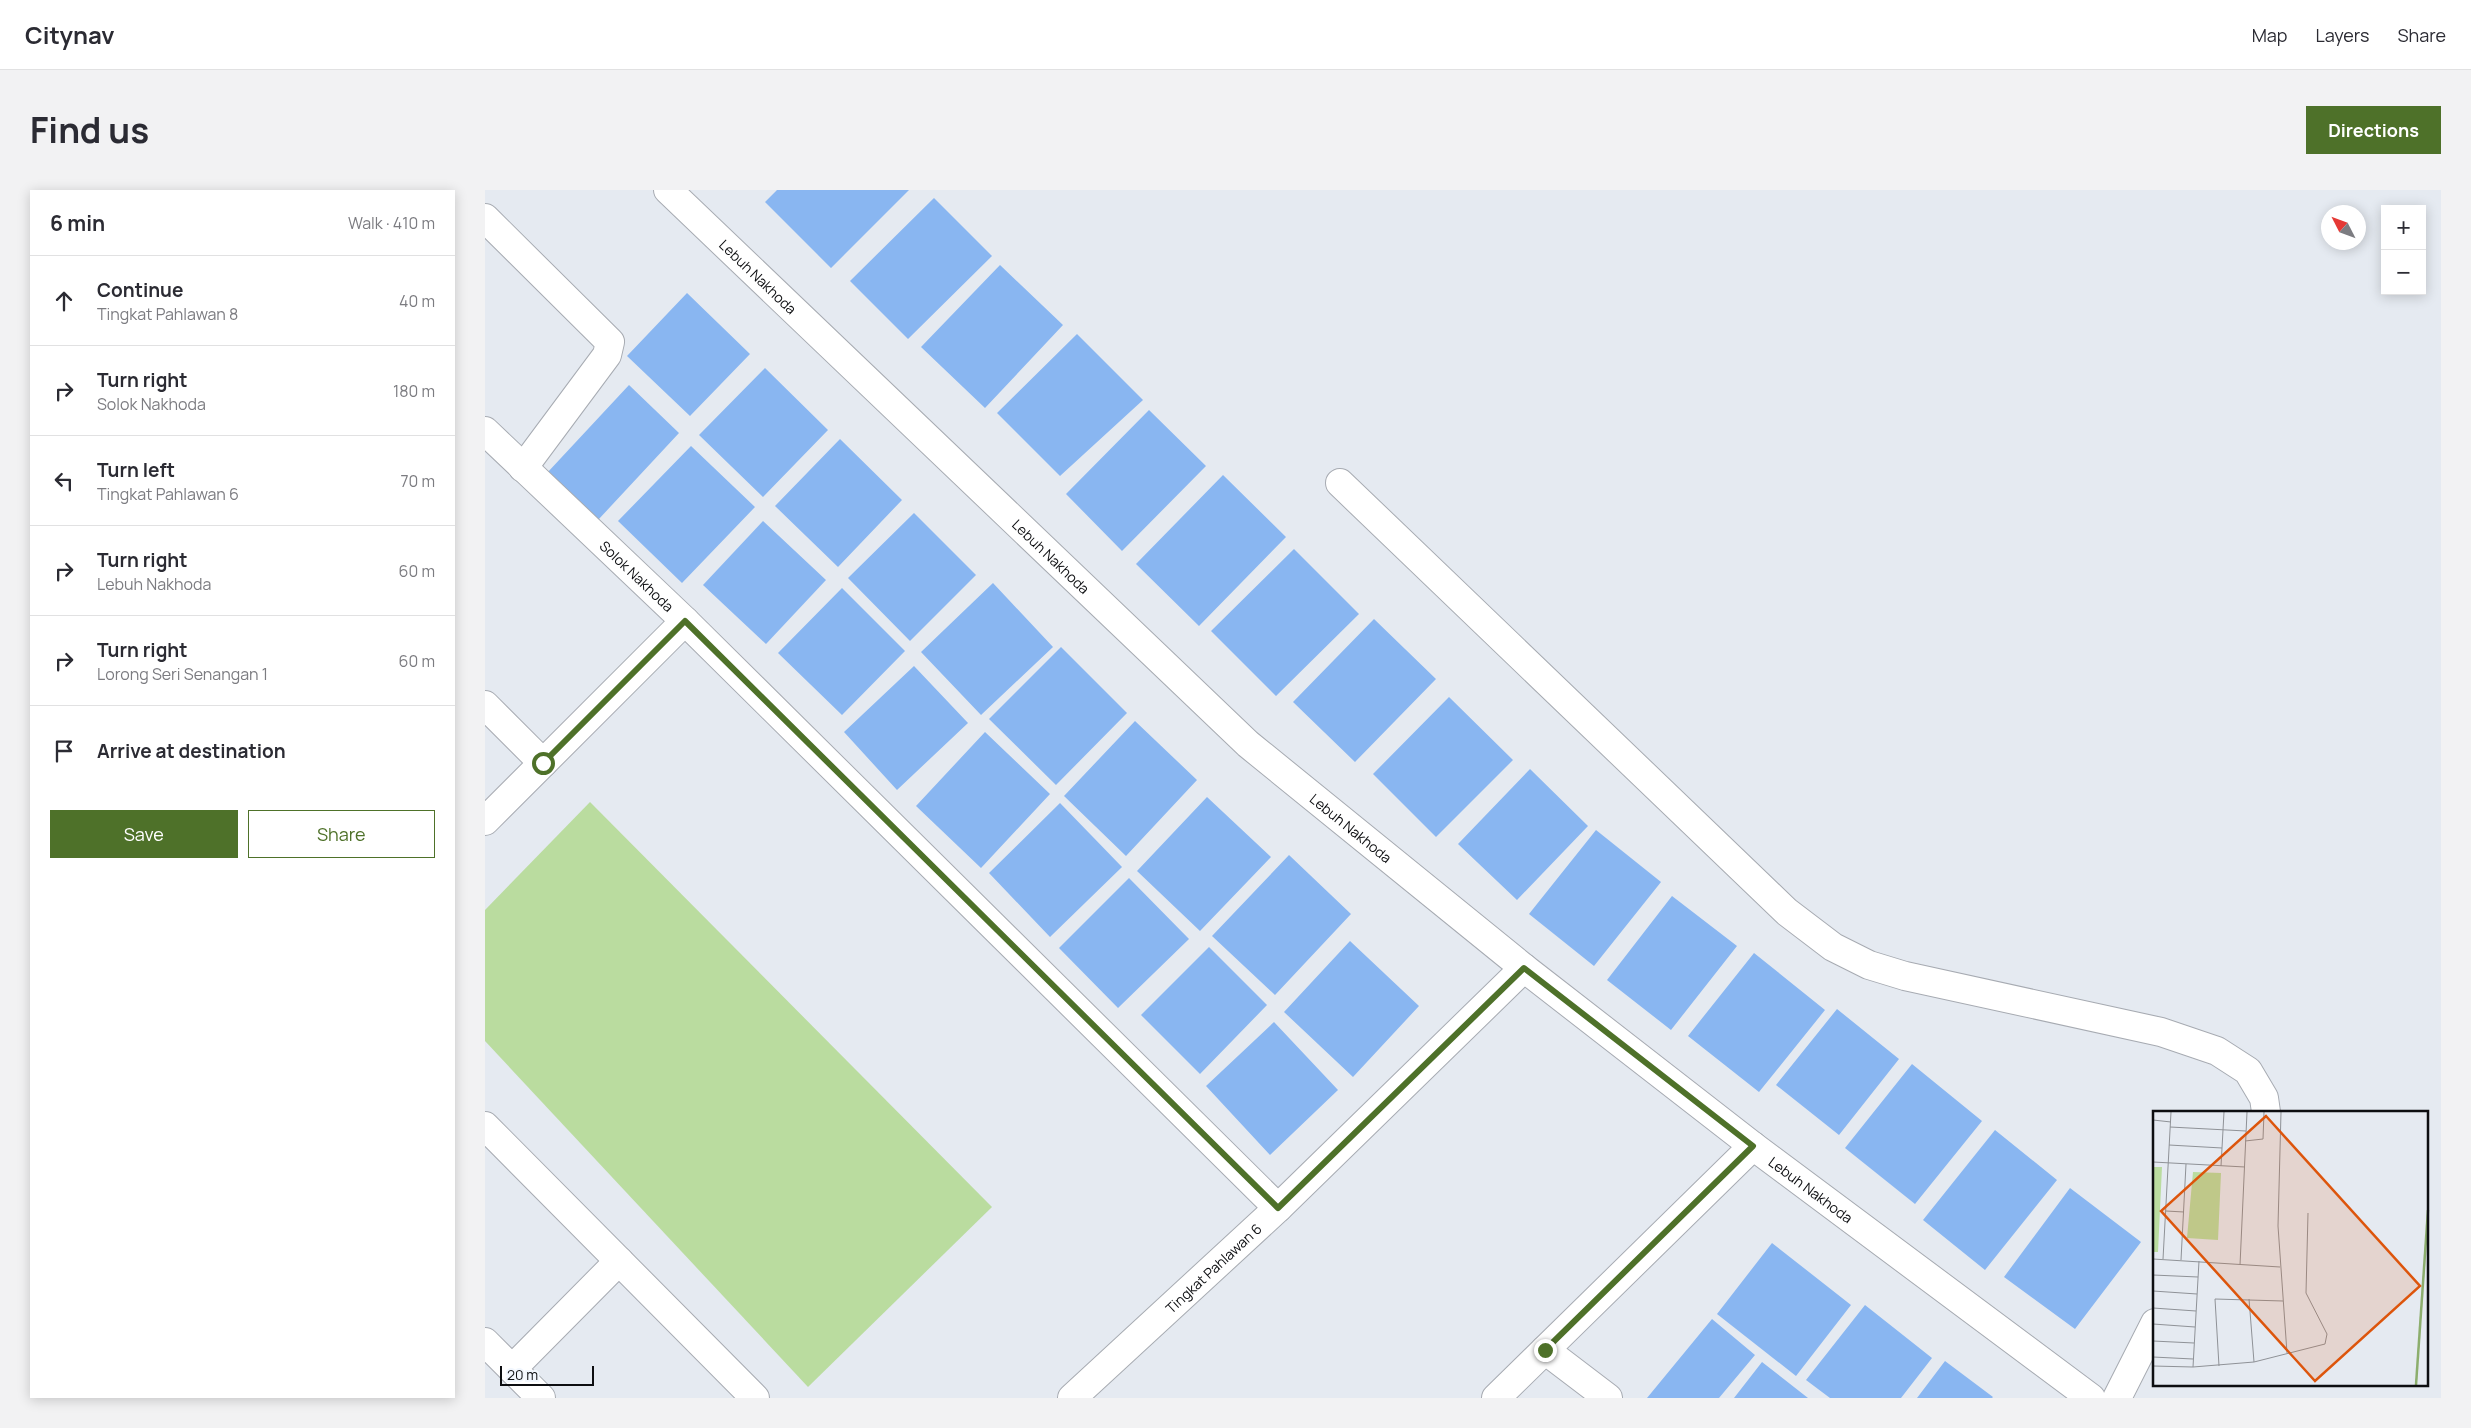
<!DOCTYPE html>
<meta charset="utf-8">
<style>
body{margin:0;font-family:Manrope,sans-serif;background:#f2f2f3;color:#2b2b33}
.controls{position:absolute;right:15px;top:15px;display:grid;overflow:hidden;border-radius:0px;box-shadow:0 2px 12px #0003}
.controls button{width:45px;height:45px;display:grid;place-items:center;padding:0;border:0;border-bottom:1px solid #e1e1e2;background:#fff;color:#2b2b33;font:25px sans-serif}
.compass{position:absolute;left:1836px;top:15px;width:45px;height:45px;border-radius:50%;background:#fff;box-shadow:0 2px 12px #0003;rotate:312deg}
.scale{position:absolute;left:15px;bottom:12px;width:94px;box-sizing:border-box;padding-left:5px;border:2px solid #0d0e11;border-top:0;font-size:14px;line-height:18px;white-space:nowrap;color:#0d0e11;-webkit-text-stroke:4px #f2f7fe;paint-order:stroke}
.stop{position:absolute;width:15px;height:15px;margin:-11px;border:4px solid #4e7129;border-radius:50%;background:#fff}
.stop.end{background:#4e7129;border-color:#fff;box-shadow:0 1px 5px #0008}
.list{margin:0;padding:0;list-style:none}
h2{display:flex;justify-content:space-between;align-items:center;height:65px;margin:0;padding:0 20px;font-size:21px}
h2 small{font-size:16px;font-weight:400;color:#7c7c81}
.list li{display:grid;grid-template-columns:32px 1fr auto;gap:15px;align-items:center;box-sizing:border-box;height:90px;padding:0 20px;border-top:1px solid #e1e1e2}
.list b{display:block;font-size:19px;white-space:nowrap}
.list p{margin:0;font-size:16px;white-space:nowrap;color:#7c7c81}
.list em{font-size:16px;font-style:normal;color:#7c7c81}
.actions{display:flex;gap:10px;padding:15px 20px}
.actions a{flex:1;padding:11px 0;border:1px solid #4e7129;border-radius:0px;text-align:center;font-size:18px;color:#4e7129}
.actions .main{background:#4e7129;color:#fff}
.icon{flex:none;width:28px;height:28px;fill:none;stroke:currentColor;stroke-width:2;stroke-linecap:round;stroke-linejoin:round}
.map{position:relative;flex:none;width:1956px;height:1208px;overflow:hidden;border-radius:0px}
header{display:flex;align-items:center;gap:30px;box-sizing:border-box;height:70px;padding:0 25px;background:#fff;border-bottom:1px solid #e1e1e2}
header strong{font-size:24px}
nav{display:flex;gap:28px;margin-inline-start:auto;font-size:18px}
.intro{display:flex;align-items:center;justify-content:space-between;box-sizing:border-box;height:120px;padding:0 30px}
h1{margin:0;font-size:35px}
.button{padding:12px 22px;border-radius:0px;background:#4e7129;color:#fff;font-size:18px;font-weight:700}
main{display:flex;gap:30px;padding:0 30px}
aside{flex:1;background:#fff;border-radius:0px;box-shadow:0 2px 12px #0003}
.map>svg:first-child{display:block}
.green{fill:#badc9f}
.building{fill:#89b6f1}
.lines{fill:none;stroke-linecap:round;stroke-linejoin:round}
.minor-casing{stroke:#a7abb2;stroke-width:30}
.minor{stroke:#fff;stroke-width:28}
.route{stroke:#4e7129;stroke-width:6}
.labels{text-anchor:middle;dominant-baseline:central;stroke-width:4;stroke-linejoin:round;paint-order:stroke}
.street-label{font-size:14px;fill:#0d0e11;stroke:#f2f7fe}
.inset-river{fill:none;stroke:#8cae6d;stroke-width:2.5}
.inset-road{fill:none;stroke:#8f9297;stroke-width:1}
.view{fill:#dd550c;fill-opacity:0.15;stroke:#dd550c;stroke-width:2.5}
.inset-edge{fill:none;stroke:#0d0e11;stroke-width:2.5}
</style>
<header>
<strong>Citynav</strong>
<nav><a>Map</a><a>Layers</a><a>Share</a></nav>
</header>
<div class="intro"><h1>Find us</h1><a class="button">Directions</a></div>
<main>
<aside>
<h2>6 min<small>Walk · 410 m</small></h2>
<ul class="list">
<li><svg class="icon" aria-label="ahead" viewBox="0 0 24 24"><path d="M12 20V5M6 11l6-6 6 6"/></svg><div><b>Continue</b><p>Tingkat Pahlawan 8</p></div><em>40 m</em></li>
<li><svg class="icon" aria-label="right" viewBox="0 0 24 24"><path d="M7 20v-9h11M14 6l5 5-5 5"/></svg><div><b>Turn right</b><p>Solok Nakhoda</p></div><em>180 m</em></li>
<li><svg class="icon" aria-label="left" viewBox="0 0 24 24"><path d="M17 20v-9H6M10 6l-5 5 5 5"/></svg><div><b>Turn left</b><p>Tingkat Pahlawan 6</p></div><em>70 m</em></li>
<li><svg class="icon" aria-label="right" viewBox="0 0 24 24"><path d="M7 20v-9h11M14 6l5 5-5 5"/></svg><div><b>Turn right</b><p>Lebuh Nakhoda</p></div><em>60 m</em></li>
<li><svg class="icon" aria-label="right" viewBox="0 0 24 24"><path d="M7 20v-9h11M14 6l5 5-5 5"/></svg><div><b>Turn right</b><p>Lorong Seri Senangan 1</p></div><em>60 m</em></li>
<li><svg class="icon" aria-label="arrive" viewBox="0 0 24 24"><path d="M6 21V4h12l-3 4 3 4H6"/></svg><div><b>Arrive at destination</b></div></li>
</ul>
<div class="actions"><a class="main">Save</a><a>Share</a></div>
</aside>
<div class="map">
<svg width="1956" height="1208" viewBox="0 0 1956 1208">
<rect width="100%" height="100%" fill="#e5eaf1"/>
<path class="green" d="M105,612L507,1017L323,1197L0,851V720Z"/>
<path class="building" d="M292,0H424L346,78L280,12Z
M449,8L507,66L423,149L365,91Z
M515,75L578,135L500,218L436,157Z
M202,103L265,164L205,226L142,166Z
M592,144L658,210L575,286L512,223Z
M280,178L343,240L278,307L214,245Z
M144,195L194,243L113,330L62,283Z
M664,220L721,276L637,361L581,304Z
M355,249L417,310L353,377L290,316Z
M206,256L270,317L197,393L133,331Z
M738,285L801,347L714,436L651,374Z
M429,323L491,385L425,451L363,388Z
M278,331L341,390L281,454L218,395Z
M809,359L874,424L791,506L726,441Z
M508,393L568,457L496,525L436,462Z
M357,398L420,461L357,525L293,463Z
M889,429L951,489L870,572L808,512Z
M576,457L642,523L571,595L504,529Z
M429,476L483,533L412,600L359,542Z
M964,507L1028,570L951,647L888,584Z
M650,531L712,590L641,666L579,606Z
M500,542L565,604L496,678L431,616Z
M1045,579L1103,636L1032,710L973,654Z
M722,607L786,667L715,741L652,681Z
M575,613L637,677L565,747L504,683Z
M1111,640L1176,692L1109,776L1044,724Z
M804,665L866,724L790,805L727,746Z
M644,688L704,749L633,818L574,758Z
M1187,706L1252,756L1186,840L1122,790Z
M865,751L934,816L868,887L799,822Z
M724,757L782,815L715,884L656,825Z
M1269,763L1340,820L1274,902L1203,846Z
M1352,819L1414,869L1354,945L1291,895Z
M789,832L853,900L785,965L721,896Z
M1427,874L1497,931L1430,1014L1360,958Z
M1510,940L1572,990L1500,1080L1438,1030Z
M1585,998L1656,1052L1590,1139L1519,1087Z
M1287,1053L1366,1115L1311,1186L1232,1124Z
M1380,1115L1447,1168L1416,1208H1345L1321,1190Z
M1227,1129L1270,1165L1234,1208H1162Z
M1460,1171L1508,1207L1507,1208H1432Z
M1277,1172L1323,1208H1249Z"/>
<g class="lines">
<g class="minor-casing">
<g id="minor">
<path id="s1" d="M183,0L763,554L1039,778L1268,956L1606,1208"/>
<path d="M0,28L125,152L122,165L38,278"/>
<path id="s2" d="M0,241L200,431L793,1018"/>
<path d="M855,293L1302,722L1348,757L1384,775L1420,786L1676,842L1732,861L1763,881L1779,908L1781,922"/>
<path d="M0,515L58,573"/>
<path d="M0,631L200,431"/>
<path d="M0,936L270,1208"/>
<path d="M0,1152L56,1208"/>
<path d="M1060,1160L1123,1208"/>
<path d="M27,1179L134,1071"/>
<path id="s3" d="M587,1208L793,1018L1039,778"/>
<path d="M1011,1208L1268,956"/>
<path d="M1632,1208L1670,1133"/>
</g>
</g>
<use href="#minor" class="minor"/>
</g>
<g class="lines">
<path class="route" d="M58,573L200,431L793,1018L1039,778L1268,956L1060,1160"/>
</g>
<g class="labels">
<g class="street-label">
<text stroke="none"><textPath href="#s1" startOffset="125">Lebuh Nakhoda</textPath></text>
<text stroke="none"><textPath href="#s1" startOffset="530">Lebuh Nakhoda</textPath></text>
<text stroke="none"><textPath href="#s2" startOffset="210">Solok Nakhoda</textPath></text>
<text stroke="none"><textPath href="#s1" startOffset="935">Lebuh Nakhoda</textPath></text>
<text stroke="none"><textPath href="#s1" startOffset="1520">Lebuh Nakhoda</textPath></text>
<text stroke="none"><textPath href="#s3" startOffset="192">Tingkat Pahlawan 6</textPath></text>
</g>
</g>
<g transform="translate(1668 921)">
<rect width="275" height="275" fill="#e5eaf1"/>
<path d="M0,56H9L5,141H0ZM40,61L68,62L65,129L34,127Z" fill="#badc9f"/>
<path class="inset-river" d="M263,274L275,99"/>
<path class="inset-road" d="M128,1L125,115L134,242M0,9L18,11M17,16L93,20M92,30L110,28L111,1M16,34L69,37M0,51L92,56M68,55L71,1M13,100L31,101M0,148L127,156M10,148L18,1M28,149L33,53M87,154L94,1M0,164L45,166M0,180L44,183M96,188L101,251M0,197L43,200M0,213L42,216M0,230L41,232M0,246L40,248M0,255L40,256L101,251L172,233L174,223L153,182L155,102M66,255L62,188L130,190M40,256L46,150"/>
<path class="view" d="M113,5L267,175L162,270L8,100Z"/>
<rect width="275" height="275" class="inset-edge"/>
</g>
</svg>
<div class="controls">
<button>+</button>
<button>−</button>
</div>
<svg class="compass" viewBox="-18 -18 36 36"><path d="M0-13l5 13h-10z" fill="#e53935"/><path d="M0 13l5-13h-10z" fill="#7c7c81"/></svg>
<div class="scale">20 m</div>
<div class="stop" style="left:58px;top:573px"></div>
<div class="stop end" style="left:1060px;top:1160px"></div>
</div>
</main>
